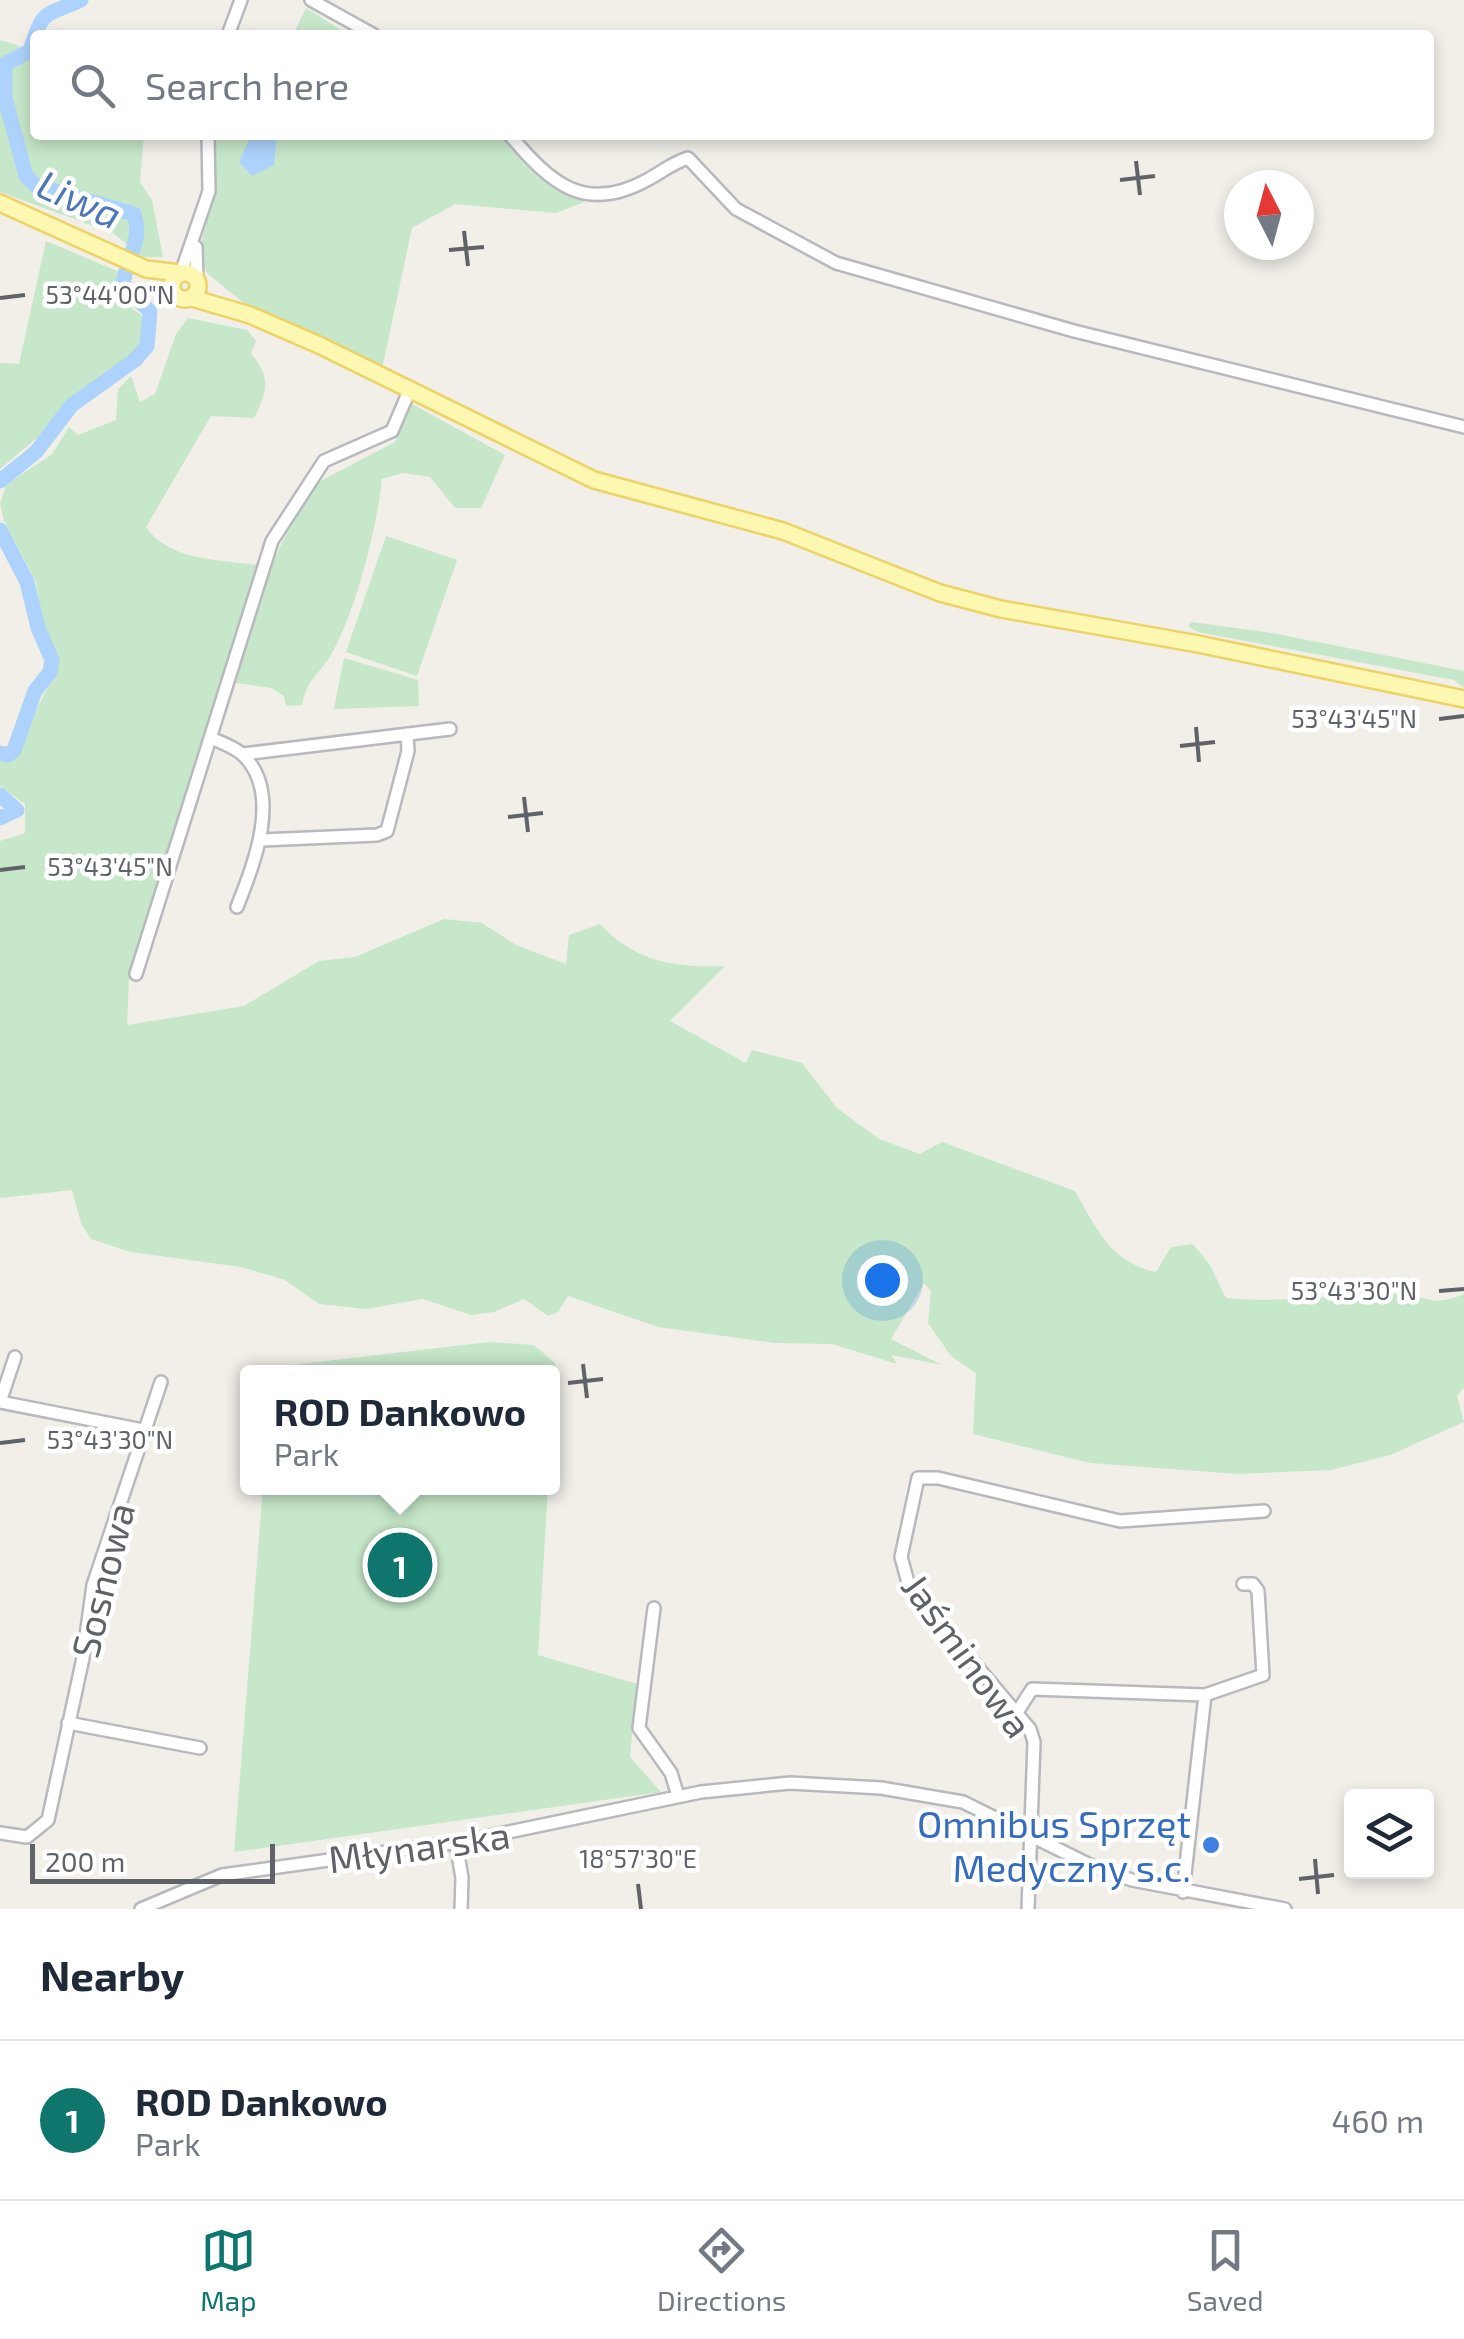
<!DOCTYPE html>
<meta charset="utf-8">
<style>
body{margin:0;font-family:"Exo 2",sans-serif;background:#f6f6f7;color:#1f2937}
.controls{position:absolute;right:30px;bottom:30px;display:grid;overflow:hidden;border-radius:10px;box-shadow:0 5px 15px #0003}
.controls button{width:90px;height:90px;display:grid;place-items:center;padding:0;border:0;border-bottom:2px solid #e0e1e3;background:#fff;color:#1f2937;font:50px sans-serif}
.compass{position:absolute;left:1224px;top:170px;width:90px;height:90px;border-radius:50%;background:#fff;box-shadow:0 5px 15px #0003;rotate:354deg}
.scale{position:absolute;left:30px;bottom:25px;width:245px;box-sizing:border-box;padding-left:10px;border:5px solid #5f6267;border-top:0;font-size:28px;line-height:35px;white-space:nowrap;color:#5f6267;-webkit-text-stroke:8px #fff;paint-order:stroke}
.you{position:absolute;left:882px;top:1280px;width:35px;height:35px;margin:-25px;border:8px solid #fff;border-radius:50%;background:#1a73e8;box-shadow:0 0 0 15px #1a73e833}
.badge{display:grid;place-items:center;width:65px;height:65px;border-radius:50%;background:#0f766e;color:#fff;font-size:32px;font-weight:700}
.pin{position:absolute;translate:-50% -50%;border:5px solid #fff;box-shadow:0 2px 10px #0006}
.popup{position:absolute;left:240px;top:1365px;width:320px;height:130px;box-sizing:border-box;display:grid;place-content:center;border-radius:10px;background:#fff;filter:drop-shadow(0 2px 8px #0005);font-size:32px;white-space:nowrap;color:#747a83}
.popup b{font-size:38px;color:#1f2937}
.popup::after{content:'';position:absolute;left:50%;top:100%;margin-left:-20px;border:20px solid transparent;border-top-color:#fff}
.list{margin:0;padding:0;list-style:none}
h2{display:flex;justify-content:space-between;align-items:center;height:130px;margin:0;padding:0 40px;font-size:42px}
h2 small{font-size:32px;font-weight:400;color:#747a83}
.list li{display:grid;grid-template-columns:65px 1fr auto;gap:30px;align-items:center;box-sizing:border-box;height:160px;padding:0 40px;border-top:2px solid #e0e1e3}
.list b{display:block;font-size:38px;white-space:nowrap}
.list p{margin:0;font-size:32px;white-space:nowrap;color:#747a83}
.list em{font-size:32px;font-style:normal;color:#747a83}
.icon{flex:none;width:55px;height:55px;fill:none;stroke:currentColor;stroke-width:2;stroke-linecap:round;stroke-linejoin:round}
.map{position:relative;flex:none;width:1464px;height:1909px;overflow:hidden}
.search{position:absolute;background:#fff;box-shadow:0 5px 15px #0003;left:30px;right:30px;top:30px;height:110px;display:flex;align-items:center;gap:25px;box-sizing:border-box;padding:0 35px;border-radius:10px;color:#747a83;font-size:38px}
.sheet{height:290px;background:#fff}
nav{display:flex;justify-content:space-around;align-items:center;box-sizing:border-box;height:140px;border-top:2px solid #e0e1e3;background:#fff;font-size:28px;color:#747a83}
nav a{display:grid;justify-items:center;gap:5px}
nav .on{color:#0f766e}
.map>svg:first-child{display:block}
.green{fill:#c6e7c9}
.water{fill:#add2fc}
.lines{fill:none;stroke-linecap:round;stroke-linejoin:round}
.river{stroke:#add2fc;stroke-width:15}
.minor-casing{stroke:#b8b9be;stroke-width:16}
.major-casing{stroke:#edd365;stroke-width:20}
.minor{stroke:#fff;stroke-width:11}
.major{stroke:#fcf7b1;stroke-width:15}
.ticks{fill:none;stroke:#5f6267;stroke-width:4}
.shop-dot{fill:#3f7fe0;stroke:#fff;stroke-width:4}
.labels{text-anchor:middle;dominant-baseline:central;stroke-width:9;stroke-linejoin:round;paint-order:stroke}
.street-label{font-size:38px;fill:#5f6267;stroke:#fff}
.shop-label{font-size:38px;fill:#366cbe;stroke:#fff;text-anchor:end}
.water-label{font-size:40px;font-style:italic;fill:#4b77b8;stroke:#fff}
.ticks-label{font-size:25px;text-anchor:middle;fill:#5f6267;stroke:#fff;stroke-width:9;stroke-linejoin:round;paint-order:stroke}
</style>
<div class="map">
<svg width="1464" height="1909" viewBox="0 0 1464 1909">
<rect width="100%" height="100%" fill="#f1efe8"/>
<path class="green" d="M306,8L349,35H293Z
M0,40L17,45L35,60V135H144L140,182L152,200L163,257H143L113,233L0,192Z
M212,135H500L584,202L556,213L455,204L412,228L382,369L245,304L207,273L199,251L215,187Z
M46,241L122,273L115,297L146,318L145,342L128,363L70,400L38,437L0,469V363L19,364Z
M188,318L247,330L256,341L251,354C272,377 267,392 254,418L211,416L146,527C169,561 221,560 258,565L129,979L127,1025L244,1006L319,961L355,957L444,919L482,923L516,945L566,964L569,935L600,924C635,962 675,968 725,966L670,1021L746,1063L752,1050L802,1063L837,1108L879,1139L920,1154L942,1142L1075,1191C1096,1228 1111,1263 1156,1272L1171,1247L1193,1244L1210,1265L1226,1298C1285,1304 1340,1293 1397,1294C1428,1295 1431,1308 1464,1294V1387L1457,1396L1464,1422L1390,1455L1331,1470L1238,1474L1090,1463L973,1434L976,1373L951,1356L928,1323L931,1291L924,1283L891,1339L942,1365L891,1355L897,1364L832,1344L775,1343L658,1327L568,1296L558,1312L548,1316L524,1299L494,1312L471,1315L423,1299L366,1309L319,1304L285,1280L241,1267L131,1252L91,1239L81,1223L72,1190L0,1198V841L25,833V804L0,786V761H10L54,675L53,647L44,630L36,582L4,521L0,504L6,485L52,454L69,427L78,435L116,420L118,389L131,376L140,402L155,394L176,334Z
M412,404L505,455L481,508H455L430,477L403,473L382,479C377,527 356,611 332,653C320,675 308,676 302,705L286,706L284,696L271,688L236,683L267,573L311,486L395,442Z
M386,536L457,560L417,676L346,652Z
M1192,622L1272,633L1464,671V688L1454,680L1198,632L1188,626Z
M344,658L418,680L419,706L334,709Z
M489,1342L534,1345L555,1363L553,1408L552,1372H275V1367Z
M263,1488H548L538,1655L637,1684L630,1757L661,1792L234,1852Z"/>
<path class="water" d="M251,135L277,136L274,165L252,176L239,162Z"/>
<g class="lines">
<path class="river" d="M0,481L36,452L72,405L135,360L147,346L150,311L123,287C124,261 144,241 134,214L35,185L26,176L5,98V64L30,51C43,8 44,17 81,0
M0,530L27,582L38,628L52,660L50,672L35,691L14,750L8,755L0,753
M0,795L17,810L0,818"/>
<g class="minor-casing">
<path id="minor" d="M311,0L374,35
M228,35L241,0
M510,135C551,184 585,214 647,180C662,172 672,163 688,158L736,209L836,263L1074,331L1464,427
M196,247L197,279
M181,273L209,191L208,135
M211,738C222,743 237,748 245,757C282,796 253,866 237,907
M243,754L450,729
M262,840L377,835L387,831L408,751L407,734
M136,974L272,541L324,461L392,431L410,389
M0,1402L143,1430
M0,1402L15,1357
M654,1608L639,1728L671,1773L678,1796
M1016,1714L1032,1689L1205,1695L1263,1675L1258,1591L1253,1584H1243
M68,1723L200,1748
M0,1833L27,1837L48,1820L83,1658L93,1585L161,1382
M456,1843L462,1878L461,1909
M1183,1892L1205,1695
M141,1909L222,1875L465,1841L701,1792L790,1783L881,1788L963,1802L1094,1867L1132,1880L1285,1909
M1028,1909L1034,1742L1030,1729L909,1586L901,1557L918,1478H938L1120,1521L1264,1511"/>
</g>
<g class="major-casing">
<path id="major" d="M0,203L146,269L181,273
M172 286a13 13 0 1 1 26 0a13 13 0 1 1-26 0Z
M192,298L250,315L319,345L594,480L783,531L940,593L1001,609L1198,644L1464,699"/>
</g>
<use href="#minor" class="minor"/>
<use href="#major" class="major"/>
</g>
<path class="ticks" d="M1136,161L1140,195M1120,180L1155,176M464,231L468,266M449,250L484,247M0,298L25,295M1439,719L1464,716M1196,727L1199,762M1180,746L1215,742M524,797L528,832M508,817L543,813M0,870L25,867M1439,1291L1464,1289M583,1364L587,1398M568,1383L603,1379M0,1443L25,1440M1315,1859L1318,1894M1299,1879L1334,1875M638,1884L641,1909"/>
<circle class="shop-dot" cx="1211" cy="1845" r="10"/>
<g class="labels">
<g class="street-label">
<text transform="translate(102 1580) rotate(-76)">Sosnowa</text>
<text transform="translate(968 1655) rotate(54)">Jaśminowa</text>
<text transform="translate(419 1846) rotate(-8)">Młynarska</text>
</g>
<g class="shop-label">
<text x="1191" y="1823">Omnibus Sprzęt<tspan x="1191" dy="44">Medyczny s.c.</tspan></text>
</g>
<g class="water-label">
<text transform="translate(80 198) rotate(24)">Liwa</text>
</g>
</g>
<g class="ticks-label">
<text x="110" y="304">53°44'00"N</text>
<text x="1354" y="728">53°43'45"N</text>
<text x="110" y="876">53°43'45"N</text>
<text x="1354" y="1300">53°43'30"N</text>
<text x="110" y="1449">53°43'30"N</text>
<text x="638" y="1868">18°57'30"E</text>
</g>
</svg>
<div class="controls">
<button><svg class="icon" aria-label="layers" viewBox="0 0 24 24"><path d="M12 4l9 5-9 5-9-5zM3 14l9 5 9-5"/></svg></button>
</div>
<svg class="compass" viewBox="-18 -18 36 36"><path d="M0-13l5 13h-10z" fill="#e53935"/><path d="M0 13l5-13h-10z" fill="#747a83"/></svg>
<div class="scale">200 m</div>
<div class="you"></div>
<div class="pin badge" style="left:400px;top:1565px">1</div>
<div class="popup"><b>ROD Dankowo</b>Park</div>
<div class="search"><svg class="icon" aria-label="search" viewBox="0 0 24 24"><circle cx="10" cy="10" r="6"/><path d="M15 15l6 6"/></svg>Search here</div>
</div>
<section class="sheet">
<h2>Nearby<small></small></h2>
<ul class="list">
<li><span class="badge">1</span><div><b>ROD Dankowo</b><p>Park</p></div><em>460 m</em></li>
</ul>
</section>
<nav>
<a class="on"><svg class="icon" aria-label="map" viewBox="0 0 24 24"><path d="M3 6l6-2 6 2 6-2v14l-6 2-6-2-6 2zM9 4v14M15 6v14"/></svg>Map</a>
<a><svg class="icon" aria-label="directions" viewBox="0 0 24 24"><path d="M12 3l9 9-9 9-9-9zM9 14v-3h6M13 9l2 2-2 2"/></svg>Directions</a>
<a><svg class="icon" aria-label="saved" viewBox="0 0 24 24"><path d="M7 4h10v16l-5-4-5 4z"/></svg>Saved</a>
</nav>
